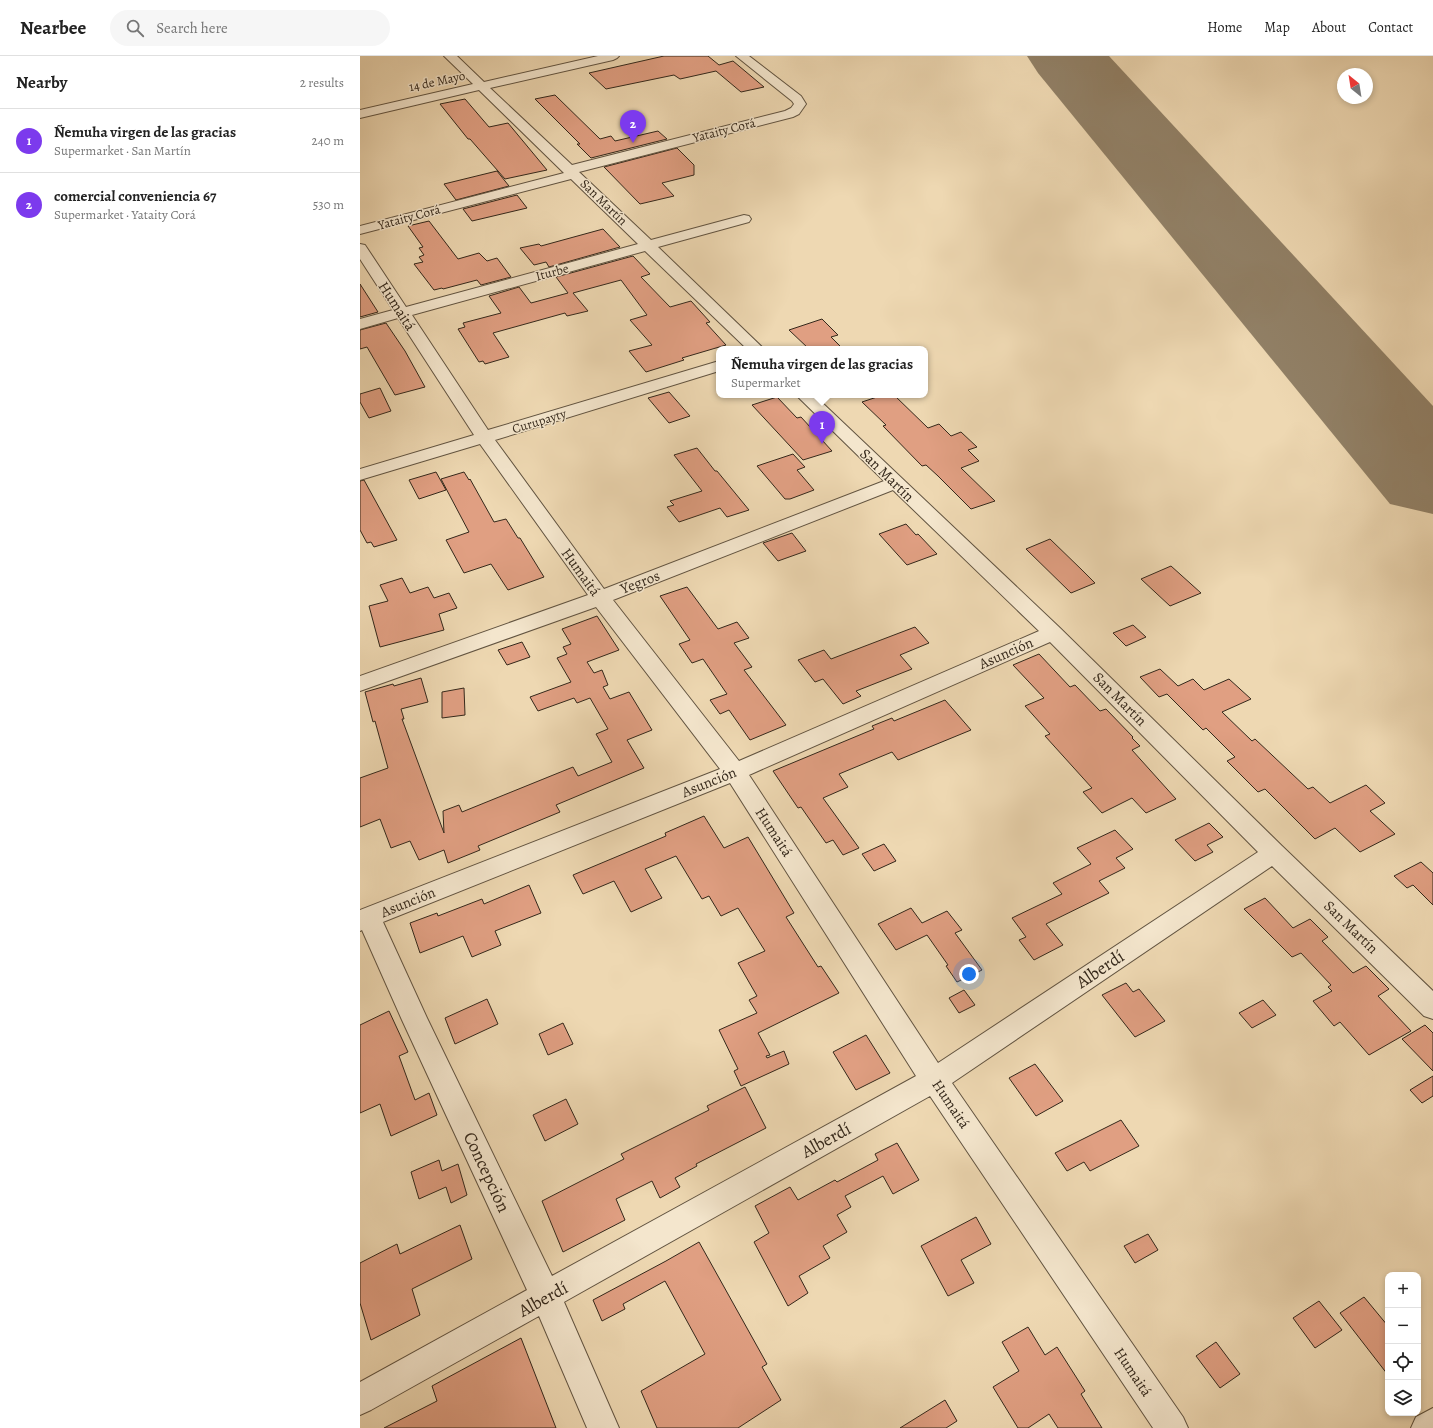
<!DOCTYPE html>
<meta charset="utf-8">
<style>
body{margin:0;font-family:Alegreya,serif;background:#f6f6f6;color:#222}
.controls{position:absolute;right:12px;bottom:12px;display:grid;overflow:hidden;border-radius:8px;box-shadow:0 2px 6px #0003}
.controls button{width:36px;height:36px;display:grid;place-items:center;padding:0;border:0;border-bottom:1px solid #e0e0e0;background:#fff;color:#222;font:20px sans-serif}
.compass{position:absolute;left:977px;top:12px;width:36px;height:36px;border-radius:50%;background:#fff;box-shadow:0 2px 6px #0003;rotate:330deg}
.you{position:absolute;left:609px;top:918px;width:14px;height:14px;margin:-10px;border:3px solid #fff;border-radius:50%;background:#1a73e8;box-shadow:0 0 0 6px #1a73e833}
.badge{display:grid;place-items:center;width:26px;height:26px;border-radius:50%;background:#7c3aed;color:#fff;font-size:13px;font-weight:700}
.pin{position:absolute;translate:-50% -33px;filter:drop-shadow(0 1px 2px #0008)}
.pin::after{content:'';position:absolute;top:21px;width:14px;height:12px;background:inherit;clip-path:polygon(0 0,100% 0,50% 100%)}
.popup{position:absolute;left:356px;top:290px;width:212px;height:52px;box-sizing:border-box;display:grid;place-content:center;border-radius:8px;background:#fff;filter:drop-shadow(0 1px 3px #0005);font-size:13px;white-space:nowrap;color:#767676}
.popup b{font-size:15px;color:#222}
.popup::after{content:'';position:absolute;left:50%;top:100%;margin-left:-8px;border:8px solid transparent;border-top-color:#fff}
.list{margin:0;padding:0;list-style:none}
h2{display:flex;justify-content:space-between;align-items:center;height:52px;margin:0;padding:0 16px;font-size:17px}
h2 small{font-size:13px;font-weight:400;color:#767676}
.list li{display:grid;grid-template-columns:26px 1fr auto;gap:12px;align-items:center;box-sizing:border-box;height:64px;padding:0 16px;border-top:1px solid #e0e0e0}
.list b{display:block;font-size:15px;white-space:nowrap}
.list p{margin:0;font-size:13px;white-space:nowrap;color:#767676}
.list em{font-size:13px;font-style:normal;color:#767676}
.icon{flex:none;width:22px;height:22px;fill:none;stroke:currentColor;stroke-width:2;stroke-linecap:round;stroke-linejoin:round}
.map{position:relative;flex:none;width:1073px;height:1372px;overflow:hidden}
header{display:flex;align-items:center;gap:24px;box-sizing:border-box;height:56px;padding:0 20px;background:#fff;border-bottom:1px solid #e0e0e0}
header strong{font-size:19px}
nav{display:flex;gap:22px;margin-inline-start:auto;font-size:14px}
.search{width:280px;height:36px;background:#f6f6f6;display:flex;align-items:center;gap:10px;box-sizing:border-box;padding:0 14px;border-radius:22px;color:#767676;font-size:15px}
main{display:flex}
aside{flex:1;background:#fff}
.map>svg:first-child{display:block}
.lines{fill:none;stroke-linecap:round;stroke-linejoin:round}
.runway{fill:#918066;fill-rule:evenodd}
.building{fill:#e09f82;stroke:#34281b}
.street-casing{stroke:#625441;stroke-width:2}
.street{fill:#f4e6cd;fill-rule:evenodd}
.labels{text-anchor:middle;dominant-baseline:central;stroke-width:3;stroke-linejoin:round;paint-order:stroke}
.far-street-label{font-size:13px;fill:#34281b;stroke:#f4e6cd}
.street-label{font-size:15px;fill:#34281b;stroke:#f4e6cd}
.near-street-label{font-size:18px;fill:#34281b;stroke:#f4e6cd}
</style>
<header>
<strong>Nearbee</strong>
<div class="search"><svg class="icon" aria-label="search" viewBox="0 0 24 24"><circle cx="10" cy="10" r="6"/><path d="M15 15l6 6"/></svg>Search here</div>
<nav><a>Home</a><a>Map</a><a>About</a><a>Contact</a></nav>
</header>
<main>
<aside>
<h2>Nearby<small>2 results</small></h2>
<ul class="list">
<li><span class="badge">1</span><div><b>Ñemuha virgen de las gracias</b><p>Supermarket · San Martín</p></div><em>240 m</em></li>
<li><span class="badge">2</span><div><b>comercial conveniencia 67</b><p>Supermarket · Yataity Corá</p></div><em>530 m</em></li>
</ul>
</aside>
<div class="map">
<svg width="1073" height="1372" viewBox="0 0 1073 1372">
<rect width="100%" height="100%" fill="#eed8b2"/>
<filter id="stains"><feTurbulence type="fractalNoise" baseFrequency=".005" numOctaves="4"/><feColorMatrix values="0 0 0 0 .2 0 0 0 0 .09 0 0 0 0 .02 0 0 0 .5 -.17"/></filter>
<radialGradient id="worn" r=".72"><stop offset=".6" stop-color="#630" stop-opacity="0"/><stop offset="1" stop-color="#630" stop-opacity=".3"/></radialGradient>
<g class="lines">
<path class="runway" d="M667,0H749L1073,350V458L1030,448L678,17Z"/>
</g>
<path class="building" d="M304,0H348L359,9L373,5L404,31L381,36L356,15L320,23L314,19L246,33L229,17Z
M195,39L240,83L251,80L255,85L298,75L307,83L231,102L217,88H220L175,43Z
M105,43L129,71L148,67L187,114L145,123L110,83H108L80,48Z
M317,92L334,109V119L302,127L314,140L280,148L244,111Z
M137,115L149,130L96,144L84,128Z
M157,139L167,152L112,165L103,153Z
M69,165L98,203L119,197L127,205L137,202L151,221L121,229L117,224L83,233L82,232L74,234L54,208L63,206L59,201L64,199L59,192L63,191L48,170Z
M243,173L260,191L189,211L186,206L174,209L160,192L179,188L181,190Z
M273,200L290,218L281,221L310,251L331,245L350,266L346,267L366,289L322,302L324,304L286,316L269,295L292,289L270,264L287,259L261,224L213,237L228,255L207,260L205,257L133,277L149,301L125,308L123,305L119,306L98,273L105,271L103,267L141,257L129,240L159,231L171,247L208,237L196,221Z
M0,228L18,256L0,261Z
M462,263L478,279L471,281L483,293H449L429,274Z
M26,267L45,295L65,331L35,339L7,291L0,293V274Z
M20,332L31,355L9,362L0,346V338Z
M309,336L330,360L309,367L288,342Z
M523,339H534L568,372L579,368L591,380L601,376L617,391L608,394L619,405L601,412L635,445L611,453L578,420L566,409L562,410L523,370L526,369L502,346Z
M417,341L437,362L441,361L472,395L443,404L392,349Z
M337,392L355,415H357L389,454L367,461L360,452L319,466L307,451L314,449L310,445L342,435L314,399Z
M433,398L445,411L437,414L454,434L430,443H425L397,410Z
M76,416L86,434L59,443L49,424Z
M104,416L109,424L110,423L134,466L146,463L158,482H160L184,521L148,534L131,508L104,517L86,484L109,476L81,423Z
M4,424L37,484L14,491L11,486L7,487L0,474V425Z
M546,468L556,479L558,478L577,498L547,509L519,478Z
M432,477L446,495L418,505L403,487Z
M690,483L722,514L735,527L711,537L666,493Z
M811,510L841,537L810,550L781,523Z
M42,522L50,537L68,531L74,542L89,537L97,552L79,558L84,574L20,591L9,550L28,545L20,529Z
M327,531L358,573L377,566L389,582L374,587L392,611L384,614L426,669L390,684L369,654L360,658L350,644L367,638L343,603L332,607L319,588L330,584L300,540Z
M237,560L259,594L227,606L234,617L242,614L248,629L243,631L250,643L269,636L292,674L267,684L284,712L196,749L200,756L118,790L120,794L88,807L84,794L59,804L50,785L31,792L20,763L0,771V722L28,712L15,665L13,666L5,636L33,628L34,630L61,622L68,646L41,653L44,663H42L84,777L83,755L99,749L102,756L213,711L218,720L252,706L236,678L248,673L230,642L217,647L214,642L178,655L170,641L211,626L197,602L207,598L203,591L211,588L202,573Z
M773,569L786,581L766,590L753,577Z
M555,571L569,587L540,599L552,613L496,635L501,640L483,648L463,623L455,626L438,604L464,594L471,603Z
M162,586L170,601L147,609L138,594Z
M679,598L710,631L715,629L740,655L746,653L773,681L772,682L780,690L772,694L816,743L786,757L772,742L742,757L723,736L732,732L685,680L690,678L665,650L684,642L653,609Z
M800,613L818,630L833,623L844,634L869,623L891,643L862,656L892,685L895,683L948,733L953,731L970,747L1006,729L1025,747L1010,755L1035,778L1000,796L975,772L955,783L905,733L898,736L867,705L875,701L846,672L843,674L807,638L799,641L780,621Z
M104,632L105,659L82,662V636Z
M585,644L611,674L538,704L532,696L479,718L488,731L463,742L499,792L483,799L473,784L466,787L441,751L438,752L413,715L514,673L512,670L532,662L534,665Z
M344,760L364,792L388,781L434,857L426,861L458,911L461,910L479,937L398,977L410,999L406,1000L407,1002L424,995L429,1008L381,1030L374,1015L378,1013L359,974L397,957L389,944L397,940L378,907L405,895L378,852L361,860L349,840L342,843L316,800L285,813L302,842L271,856L254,825L223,838L213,819L306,780L305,777Z
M849,767L863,781L847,789L853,796L835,805L815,784Z
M755,774L773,793L756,802L765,812L739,825L749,837L686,868L703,889L674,904L659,884L666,881L652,862L702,838L693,827L731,808L717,792Z
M524,788L536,805L514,815L502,798Z
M1061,806L1073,817V849L1053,829L1047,832L1034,820Z
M169,829L181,857L135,875L141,889L112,901L103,880L60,897L50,867L77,857L78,860L122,843L124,848Z
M905,842L933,872L950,863L968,881L962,885L993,917L1006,910L1029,933L1018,940L1051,975L1009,999L980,966L974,970L953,945L972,935L968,931L971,929L941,897L932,901L884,853Z
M551,852L562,867L587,855L602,874L595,877L622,914L597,926L586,910L588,909L567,879L536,894L518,868Z
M766,927L773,936L779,933L805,965L775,981L742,939Z
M604,934L615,949L599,957L589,942Z
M127,943L138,968L95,988L85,962Z
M903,944L916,959L892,972L879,957Z
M29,955L48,996L39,1000L55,1044L69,1037L77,1059L31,1080L20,1048L0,1057V969Z
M203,967L213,988L188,999L179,978Z
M1065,969L1073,977V1015L1042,983Z
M506,979L530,1017L496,1034L473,996Z
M675,1008L703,1045L676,1060L649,1022Z
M1073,1020V1040L1062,1047L1050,1034Z
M385,1031L406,1072L336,1108L337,1110L315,1122L320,1131L300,1142L292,1125L256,1143L265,1164L203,1196L182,1145L264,1103L261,1098L349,1054L347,1050Z
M206,1043L218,1068L185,1085L173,1059Z
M761,1064L779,1090L730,1115L724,1106L707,1115L695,1097Z
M537,1087L559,1124L533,1138L523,1120L485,1140L491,1151L477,1159L487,1176L463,1190L470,1202L439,1220L448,1237L428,1250L394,1186L409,1177L395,1150L430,1131L438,1144L475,1124L477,1126L518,1104L515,1098Z
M79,1104L82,1115L98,1108L107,1139L91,1147L86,1131L59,1143L51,1116Z
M616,1161L631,1188L601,1204L614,1227L588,1240L561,1190Z
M100,1169L112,1203L52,1233L60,1259L11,1284L0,1247V1207L37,1188L40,1198Z
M788,1178L798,1194L775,1207L764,1190Z
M339,1186L407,1308L402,1311L421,1344L378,1372H297L281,1335L345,1298L305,1225L263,1248L265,1253L242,1265L233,1244L306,1205Z
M1004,1241L1028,1270V1319L980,1257Z
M959,1245L982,1274L955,1292L933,1262Z
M668,1271L685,1299L697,1291L725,1335L721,1338L742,1372H698L689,1358L668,1372H658L633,1331L659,1315L642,1286Z
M161,1282L196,1372H24L77,1345L72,1330Z
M856,1286L880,1318L860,1332L836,1300Z
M585,1344L597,1365L586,1372H540Z"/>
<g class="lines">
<g class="street-casing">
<path id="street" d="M84,0H97L124,26L238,0H259L257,2L253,4L130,32L212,109L425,55L431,52L434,48L432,45L376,0H389L441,40L446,48L439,58L433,61L219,116L291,184L384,159L389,160L391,163L389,166L298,191L404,293H387L285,195L52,259L128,374L359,305V315L135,384L244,533L524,425L436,339H454L700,572L922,790L1073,935V963L1064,960L912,810L592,1027L823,1361L828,1372H793L570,1040L204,1246L259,1372H227L179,1260L11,1354L0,1359V1326L167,1234L42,964L2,874L0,875V854L360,713L236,551L0,635V620L228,539L120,388L0,424V413L114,379L38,262L0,273V263L33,254L0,203V188L5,189L46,251L278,188L211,123L0,178V170L204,117L119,34L0,62V54L113,28ZM533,434L679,575L379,705L253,544ZM690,586L898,796L578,1007L389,719ZM370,727L556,1020L192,1220L67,962L23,866Z
M1073,1352V1372H1051L1056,1361Z"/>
</g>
<use href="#street" class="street"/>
</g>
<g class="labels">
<g class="far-street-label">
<text transform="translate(77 25) rotate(-12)">14 de Mayo</text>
<text transform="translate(364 74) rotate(-14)">Yataity Corá</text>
<text transform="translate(244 146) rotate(44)">San Martín</text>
<text transform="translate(49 161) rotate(-15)">Yataity Corá</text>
<text transform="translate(192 216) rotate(-15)">Iturbe</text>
<text transform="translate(179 365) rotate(-17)">Curupayty</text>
</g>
<g class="street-label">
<text transform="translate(37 250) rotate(57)">Humaitá</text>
<text transform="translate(527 419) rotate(44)">San Martín</text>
<text transform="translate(221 516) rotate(54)">Humaitá</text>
<text transform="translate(280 526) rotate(-21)">Yegros</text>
<text transform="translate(646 597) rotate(-24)">Asunción</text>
<text transform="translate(760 643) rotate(45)">San Martín</text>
<text transform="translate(349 726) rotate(-22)">Asunción</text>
<text transform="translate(414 776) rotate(57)">Humaitá</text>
<text transform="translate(48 846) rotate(-22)">Asunción</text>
<text transform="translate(991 871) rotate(44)">San Martín</text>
<text transform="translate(591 1048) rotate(56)">Humaitá</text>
<text transform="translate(773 1316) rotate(56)">Humaitá</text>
</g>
<g class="near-street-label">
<text transform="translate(740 913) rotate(-34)">Alberdí</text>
<text transform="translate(466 1084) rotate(-29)">Alberdí</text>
<text transform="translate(127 1116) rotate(65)">Concepción</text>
<text transform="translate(183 1243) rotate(-29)">Alberdí</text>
</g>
</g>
<rect width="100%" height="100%" filter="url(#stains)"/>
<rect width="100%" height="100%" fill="url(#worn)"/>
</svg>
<div class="controls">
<button>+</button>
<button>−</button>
<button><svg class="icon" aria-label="locate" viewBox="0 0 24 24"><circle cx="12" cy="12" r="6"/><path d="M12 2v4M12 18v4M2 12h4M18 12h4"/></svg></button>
<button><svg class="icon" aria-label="layers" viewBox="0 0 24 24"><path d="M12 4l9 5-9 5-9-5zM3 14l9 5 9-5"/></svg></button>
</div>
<svg class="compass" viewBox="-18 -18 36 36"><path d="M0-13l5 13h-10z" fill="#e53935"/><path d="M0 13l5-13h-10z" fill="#767676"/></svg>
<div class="you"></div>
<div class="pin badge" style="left:462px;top:388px">1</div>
<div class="popup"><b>Ñemuha virgen de las gracias</b>Supermarket</div>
<div class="pin badge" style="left:273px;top:87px">2</div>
</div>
</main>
